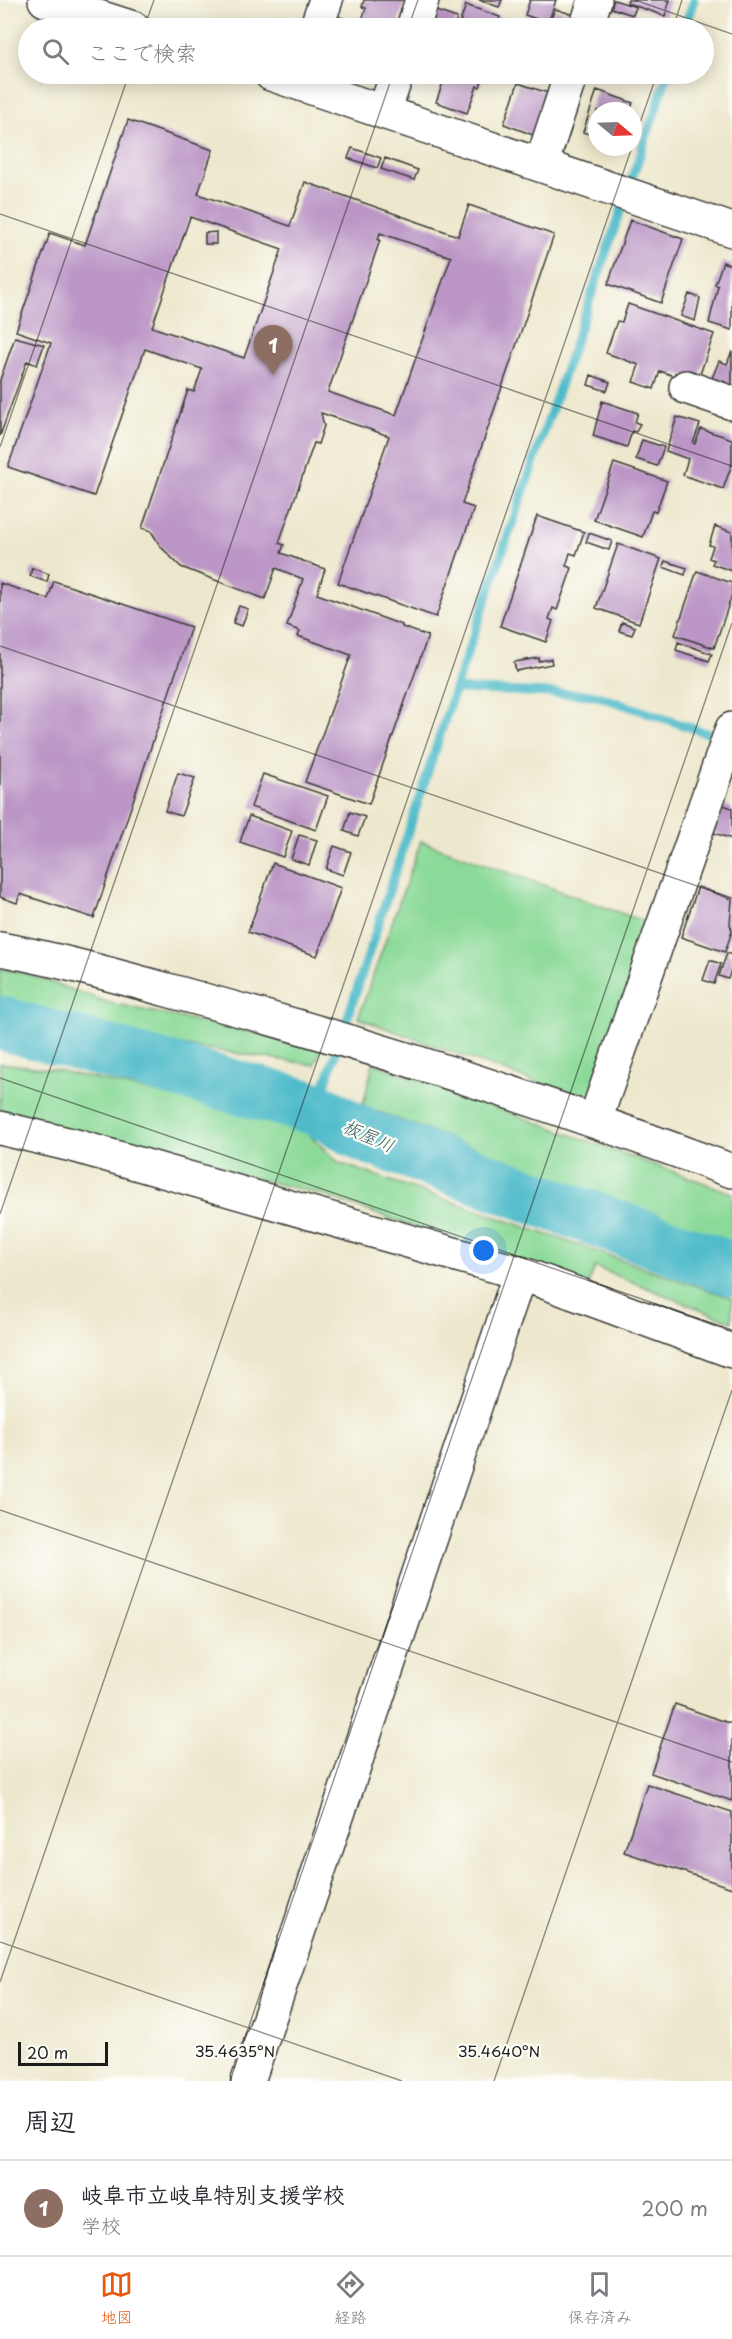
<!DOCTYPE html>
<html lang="ja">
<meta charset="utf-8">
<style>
body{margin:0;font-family:"Playpen Sans","Klee One",sans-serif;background:#f7f7f7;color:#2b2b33}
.compass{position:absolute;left:588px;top:102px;width:54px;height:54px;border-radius:50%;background:#fff;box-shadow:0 3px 15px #0003;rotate:109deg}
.scale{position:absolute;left:18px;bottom:15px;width:90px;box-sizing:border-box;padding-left:6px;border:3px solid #1c1c1c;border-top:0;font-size:16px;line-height:21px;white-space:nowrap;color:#1c1c1c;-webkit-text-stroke:4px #fdfcf7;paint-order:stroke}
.you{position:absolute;left:484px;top:1251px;width:21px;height:21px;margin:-15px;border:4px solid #fff;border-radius:50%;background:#1a73e8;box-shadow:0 0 0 9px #1a73e833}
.badge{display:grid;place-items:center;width:39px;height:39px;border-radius:50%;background:#ea580c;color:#fff;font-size:20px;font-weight:700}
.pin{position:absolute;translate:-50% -50px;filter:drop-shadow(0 2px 3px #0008)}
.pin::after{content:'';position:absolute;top:32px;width:21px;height:18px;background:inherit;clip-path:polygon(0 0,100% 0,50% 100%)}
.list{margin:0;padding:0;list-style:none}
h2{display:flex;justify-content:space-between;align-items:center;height:78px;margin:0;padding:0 24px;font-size:26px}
h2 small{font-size:20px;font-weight:400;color:#7c7c81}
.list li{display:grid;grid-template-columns:39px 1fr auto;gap:18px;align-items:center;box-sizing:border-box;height:96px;padding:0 24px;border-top:2px solid #e1e1e2}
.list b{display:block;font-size:22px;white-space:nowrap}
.list p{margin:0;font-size:20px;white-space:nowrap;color:#7c7c81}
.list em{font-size:20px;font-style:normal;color:#7c7c81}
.icon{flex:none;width:33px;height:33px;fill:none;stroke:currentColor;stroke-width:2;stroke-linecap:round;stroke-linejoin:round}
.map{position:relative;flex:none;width:732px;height:2081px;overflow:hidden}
.search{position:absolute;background:#fff;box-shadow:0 3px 15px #0003;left:18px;right:18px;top:18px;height:66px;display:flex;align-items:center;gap:15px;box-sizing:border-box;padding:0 21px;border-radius:33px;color:#7c7c81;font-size:22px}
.sheet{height:174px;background:#fff}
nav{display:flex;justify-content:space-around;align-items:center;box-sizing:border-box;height:84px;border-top:2px solid #e1e1e2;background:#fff;font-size:16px;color:#7c7c81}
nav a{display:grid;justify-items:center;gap:3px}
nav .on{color:#ea580c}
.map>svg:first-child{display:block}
.green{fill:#8cda99;stroke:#547b5a;stroke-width:1.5}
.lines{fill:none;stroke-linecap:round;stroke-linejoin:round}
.stream{stroke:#4fbbca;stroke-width:9}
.river{stroke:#4fbbca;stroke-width:54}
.building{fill:#bb96c6;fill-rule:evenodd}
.minor-casing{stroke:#3b3b37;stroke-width:36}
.minor{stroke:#fff;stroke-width:33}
.ticks{fill:none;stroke:#1c1c1c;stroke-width:1.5;stroke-opacity:0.45}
.labels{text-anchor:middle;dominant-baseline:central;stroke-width:4.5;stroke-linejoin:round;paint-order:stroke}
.water-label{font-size:18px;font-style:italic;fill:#305c62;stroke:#fdfcf7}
.ticks-label{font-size:15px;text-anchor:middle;fill:#1c1c1c;stroke:#fdfcf7;stroke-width:4.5;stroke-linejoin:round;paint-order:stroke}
</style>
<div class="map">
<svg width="732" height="2081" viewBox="0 0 732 2081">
<rect width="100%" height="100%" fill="#fdfcf7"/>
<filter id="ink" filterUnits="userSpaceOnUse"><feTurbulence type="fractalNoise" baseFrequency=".0167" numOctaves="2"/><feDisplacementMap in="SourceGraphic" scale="12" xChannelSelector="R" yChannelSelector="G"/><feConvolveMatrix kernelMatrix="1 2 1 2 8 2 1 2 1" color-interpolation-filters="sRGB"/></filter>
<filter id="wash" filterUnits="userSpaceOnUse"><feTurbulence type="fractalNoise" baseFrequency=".008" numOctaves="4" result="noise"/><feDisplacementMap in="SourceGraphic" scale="24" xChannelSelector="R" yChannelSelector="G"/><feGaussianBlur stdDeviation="1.35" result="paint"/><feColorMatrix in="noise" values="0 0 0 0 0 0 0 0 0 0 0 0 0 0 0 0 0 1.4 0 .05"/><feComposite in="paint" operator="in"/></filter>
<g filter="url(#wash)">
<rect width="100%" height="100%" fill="#ede8cd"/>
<path class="green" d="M421,841L651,924L587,1101L358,1018Z
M0,969L24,973L110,1003L321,1047L315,1065L0,1018Z
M0,1063L51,1069L299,1125L339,1163L732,1298V1322L595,1267L587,1287L320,1194L125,1147L0,1122Z
M373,1063L732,1193V1245L363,1106Z"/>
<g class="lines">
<path class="stream" d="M684,28L694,0
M455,689L668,74
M343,1032L455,689L595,695L724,739
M317,1109L338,1046"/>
<path class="river" d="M0,1023L317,1109L365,1136L732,1269"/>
</g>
<g id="blocks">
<path class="building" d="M364,0H406L396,28H386L362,20L366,8L362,7Z
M479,0H502L499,7Z
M530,0H556L548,23L525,15Z
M614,0L636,7L633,15L611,8Z
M628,0H670L665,16L627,3Z
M466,5L500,17L497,28H458Z
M555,9L574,15L569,28H548Z
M436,11L457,18L454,28H431Z
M337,16L354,22L352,28H332Z
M621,21L638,28L640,22L657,28H619Z
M355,74H379L376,81Z
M446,74H484L480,87L477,86L467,113L436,102Z
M518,83L548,93L533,135L504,124Z
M597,90L633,103L630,111H597V137L583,132Z
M128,120L213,150L198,194L290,226L305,182L458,236L469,205L554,235L462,504L474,508L436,617L338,583L389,436L321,413L324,426L318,444L314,443L279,543L284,545L281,553L325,569L317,594L402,625V627L428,636L369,804L305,782L351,655L298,636L300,631L287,626L303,579L276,568L265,599L181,567L161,547L151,531L142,528L188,390L194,392L202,369L145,349L94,496L8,467L51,343L16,331L50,233L85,245ZM190,217L282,249L244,358L152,327ZM380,233L451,257L396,415L328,392L380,240H378Z
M352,148L381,158L377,168L348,158Z
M385,158L418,170L414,180L381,169Z
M630,220L683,239L661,303L608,284Z
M216,232V244H205V233Z
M732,260V330L709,323L718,286L715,284L723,262L730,265Z
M689,294L700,298L695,321L681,316Z
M628,304L714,334L698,380L675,373L674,376L660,371L654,389L633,382L639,365L606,353L617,321L622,322Z
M15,337L44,345L37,365L27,361L0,436V380Z
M732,351V391L725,382L712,378L719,361L727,364Z
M591,375L610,382L607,391L588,385Z
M602,401L638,413L635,422L640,424L636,432L632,431L627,447L593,436Z
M677,417L700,424L693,443L695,444L701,429L732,439V464L723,489L683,475L688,459L666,451Z
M642,440L664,447L657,466L636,459Z
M614,463L667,481L656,512L652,511L643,537L594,520Z
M537,516L584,532L576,555L570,553L566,566L572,568L557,610L553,608L549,619L553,621L546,642L500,626Z
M715,526L732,532V571L712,564L714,560L709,558L713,546L709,545Z
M589,533L612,541L609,550L586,542Z
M618,544L661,559L639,623L596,608Z
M665,561L687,568L685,575L663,567Z
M32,568L49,574L47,582L30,576Z
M697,571L732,583V595L714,648L675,635Z
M54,581L191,627L94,918L20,894L17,903L0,897V583L48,599Z
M239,606L248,609L242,626L233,623Z
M622,622L635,627L632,635L619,631Z
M678,642L712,654L709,661L676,650Z
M539,658V661L551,659L552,664L516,671L514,662Z
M178,773L195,778L181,816L165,811Z
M263,774L328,796L316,830L251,807Z
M723,805L732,808V839L714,833Z
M350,812L365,817L358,836L344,831Z
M249,816L292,831L283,857L240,842Z
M299,835L317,840L309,865L291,859Z
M334,846L351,852L343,875L326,869Z
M273,863L341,888L317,956L248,932Z
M698,887L732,899L730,924L732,931L725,952L681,937Z
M727,953L732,955V967L728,979L719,976Z
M710,960L721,964L714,984L703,980Z
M675,1704L732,1724V1801L651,1773Z
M647,1784L732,1812V1888L624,1852Z"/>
</g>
</g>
<g filter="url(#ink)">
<use href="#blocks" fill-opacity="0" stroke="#3b3b37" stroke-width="1.5"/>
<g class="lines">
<g class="minor-casing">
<path id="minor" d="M45,0L133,28
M316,28L326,0
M413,28L422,0
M586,28L595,0
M271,74L732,230
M384,112L397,74
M541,165L571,74
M686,387L732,403
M0,949C71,962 141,983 211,1002C387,1050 561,1107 732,1171
M595,1120L732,729
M0,1128L76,1146L520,1273L732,1351
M248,2081L520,1273"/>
</g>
<use href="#minor" class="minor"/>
</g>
</g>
<path class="ticks" d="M635,0L732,34M144,28L154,0M408,28L418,0M673,28L682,0M633,143L657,74M0,214L732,466M0,447L129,74M0,646L732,898M0,1078L732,1330M0,1214L393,74M0,1510L732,1762M0,1942L402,2081M0,1982L632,147M230,2081L732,623M494,2081L732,1390"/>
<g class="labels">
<g class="water-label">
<text transform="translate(369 1135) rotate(24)">板屋川</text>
</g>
</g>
<g class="ticks-label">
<text x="235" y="2057">35.4635°N</text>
<text x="499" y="2057">35.4640°N</text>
</g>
</svg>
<svg class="compass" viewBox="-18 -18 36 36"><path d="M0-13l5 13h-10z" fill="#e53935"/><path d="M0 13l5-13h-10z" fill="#7c7c81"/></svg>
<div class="scale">20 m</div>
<div class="you"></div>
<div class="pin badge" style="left:273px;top:375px;background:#8d6e63">1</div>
<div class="search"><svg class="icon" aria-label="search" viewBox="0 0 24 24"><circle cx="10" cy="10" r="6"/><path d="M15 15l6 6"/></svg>ここで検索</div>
</div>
<section class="sheet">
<h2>周辺<small></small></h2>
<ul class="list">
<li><span class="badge" style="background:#8d6e63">1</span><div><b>岐阜市立岐阜特別支援学校</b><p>学校</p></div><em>200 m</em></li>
</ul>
</section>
<nav>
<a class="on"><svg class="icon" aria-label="map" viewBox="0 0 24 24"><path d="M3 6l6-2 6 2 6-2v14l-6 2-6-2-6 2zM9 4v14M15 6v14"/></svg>地図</a>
<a><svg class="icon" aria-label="directions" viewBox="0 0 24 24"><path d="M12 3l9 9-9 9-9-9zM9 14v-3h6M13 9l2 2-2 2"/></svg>経路</a>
<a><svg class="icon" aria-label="saved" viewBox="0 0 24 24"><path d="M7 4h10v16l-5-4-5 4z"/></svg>保存済み</a>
</nav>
